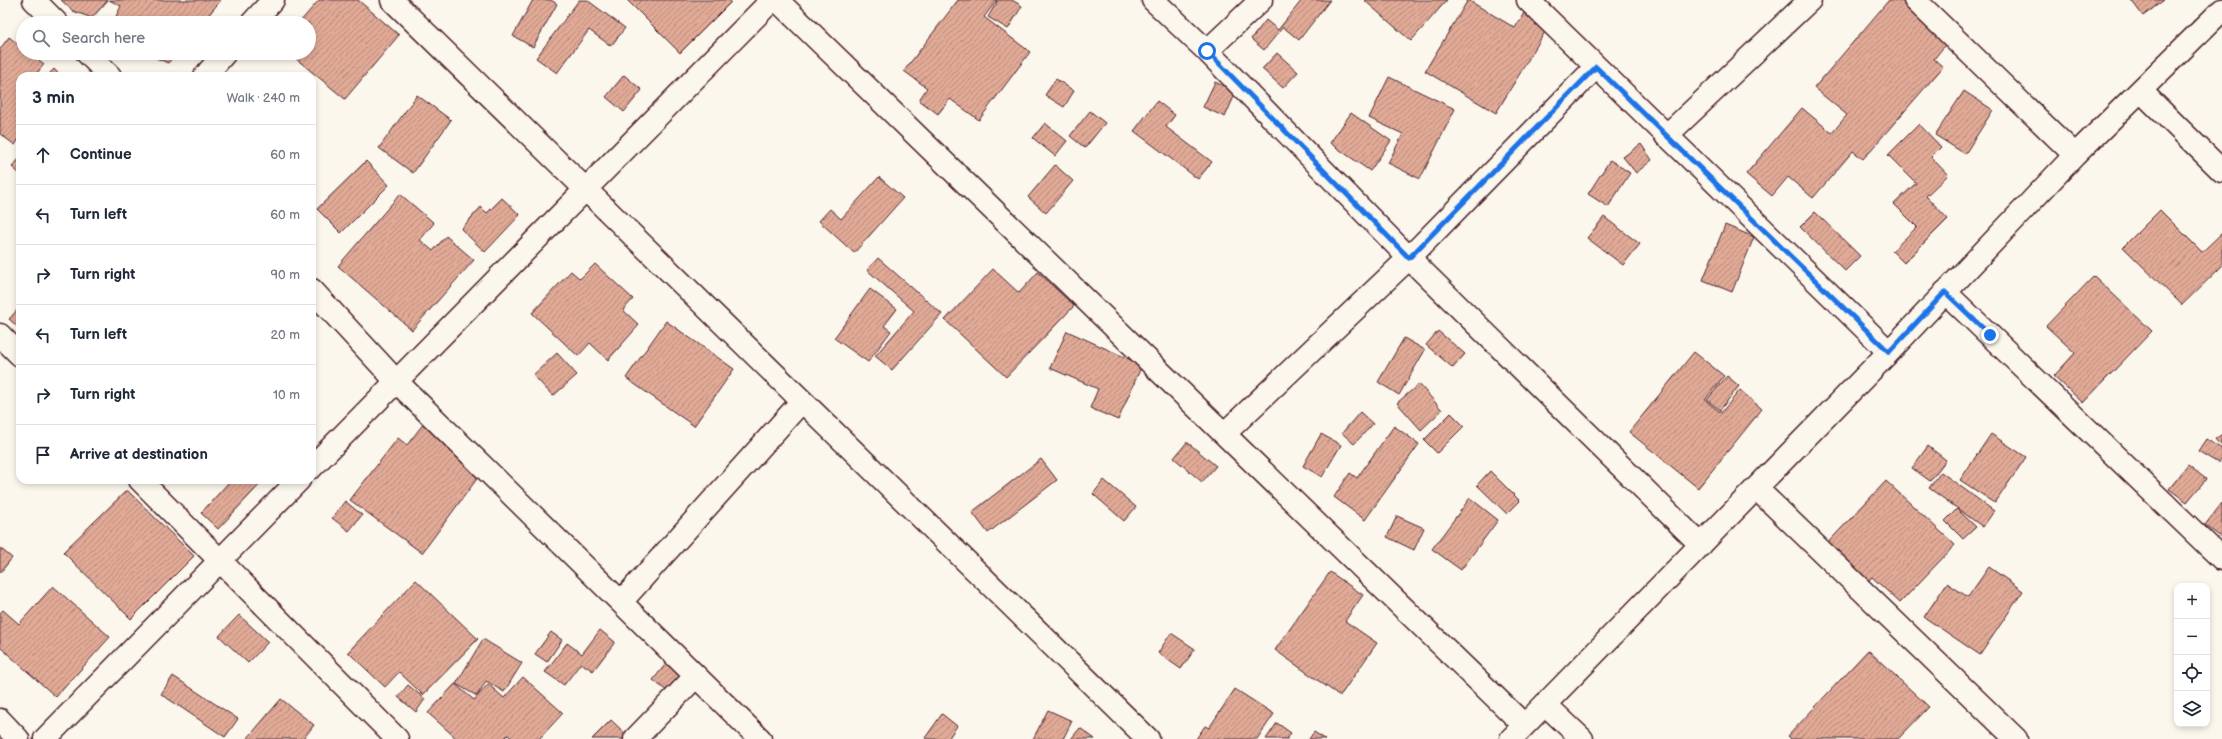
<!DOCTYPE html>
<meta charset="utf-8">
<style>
body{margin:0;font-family:"Balsamiq Sans",sans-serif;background:#f6f6f7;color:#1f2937}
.controls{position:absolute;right:12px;bottom:12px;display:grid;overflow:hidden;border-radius:8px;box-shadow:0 2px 6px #0003}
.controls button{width:36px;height:36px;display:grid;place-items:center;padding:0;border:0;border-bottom:1px solid #e0e1e3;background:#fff;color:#1f2937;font:20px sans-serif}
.stop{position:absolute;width:12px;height:12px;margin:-9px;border:3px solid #1a73e8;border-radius:50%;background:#fff}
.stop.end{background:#1a73e8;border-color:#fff;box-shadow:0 1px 4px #0008}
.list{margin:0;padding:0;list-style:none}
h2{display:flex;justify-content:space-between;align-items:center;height:52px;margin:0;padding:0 16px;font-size:17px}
h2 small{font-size:13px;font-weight:400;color:#747a83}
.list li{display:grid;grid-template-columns:26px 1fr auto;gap:12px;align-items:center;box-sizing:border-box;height:60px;padding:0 16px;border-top:1px solid #e0e1e3}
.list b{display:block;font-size:15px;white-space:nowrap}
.list em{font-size:13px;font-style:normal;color:#747a83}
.icon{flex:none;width:22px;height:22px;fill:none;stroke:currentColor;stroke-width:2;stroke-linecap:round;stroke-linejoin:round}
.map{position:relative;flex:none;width:2222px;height:739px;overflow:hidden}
.search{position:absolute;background:#fff;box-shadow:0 2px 6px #0003;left:16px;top:16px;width:300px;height:44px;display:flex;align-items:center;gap:10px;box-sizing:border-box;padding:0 14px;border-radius:22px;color:#747a83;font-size:15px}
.panel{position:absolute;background:#fff;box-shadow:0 2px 6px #0003;left:16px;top:72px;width:300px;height:412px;border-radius:12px}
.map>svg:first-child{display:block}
.building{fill:url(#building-hatch);stroke:#4a1f2b}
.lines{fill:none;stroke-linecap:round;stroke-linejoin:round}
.minor-casing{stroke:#4a1f2b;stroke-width:25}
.minor{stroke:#fbf7ec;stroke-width:22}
.route{stroke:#1a73e8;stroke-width:5}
</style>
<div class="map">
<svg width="2222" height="739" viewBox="0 0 2222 739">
<defs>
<pattern id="building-hatch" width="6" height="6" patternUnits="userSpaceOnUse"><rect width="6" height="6" fill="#e0aa96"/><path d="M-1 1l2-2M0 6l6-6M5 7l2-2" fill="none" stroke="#b88a7b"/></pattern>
</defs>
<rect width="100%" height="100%" fill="#fbf7ec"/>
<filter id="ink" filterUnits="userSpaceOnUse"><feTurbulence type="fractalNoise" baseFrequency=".025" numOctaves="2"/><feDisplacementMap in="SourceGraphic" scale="8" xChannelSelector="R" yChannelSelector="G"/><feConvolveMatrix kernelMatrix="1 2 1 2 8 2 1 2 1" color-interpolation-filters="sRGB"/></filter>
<g filter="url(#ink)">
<path class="building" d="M61,0H108L92,18L73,11Z
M109,0H221L202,23H113L121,6Z
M319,0H358L399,35L345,99L289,53H309V23H299Z
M533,0H551L557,4L533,47L513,36Z
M579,0H587L625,28L611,46L589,30L557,73L536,58Z
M627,0H729L731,2L680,53Z
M958,0H997L984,17L1030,52L979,120L950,99L938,114L919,100L927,88L904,71Z
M998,0H1012L1022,6L1008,29L988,17Z
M1302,0H1330L1299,40L1283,27L1264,50L1251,39L1266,20L1278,30Z
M1364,0H1447L1411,41Z
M1468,0L1515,28L1527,8L1551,22L1496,113L1425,71Z
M1889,0H1902L1949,40L1934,59L1943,67L1863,159L1853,151L1813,198L1788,177L1772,196L1746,174L1802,108L1832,133L1847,115L1814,88Z
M2131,0H2164L2143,16Z
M9,37L23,48V53H30L44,64L35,76H20V137L15,145L0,134V49Z
M144,53H177L168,63Z
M1277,53L1298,72L1283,88L1262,69Z
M54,69L61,76H47Z
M624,75L642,90L624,112L606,97Z
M1389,77L1455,109L1420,179L1388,163L1403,134L1369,118Z
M1056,79L1074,91L1064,107L1045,95Z
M1215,82L1236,92L1225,117L1203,107Z
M1964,91L1993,110L1965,154L1935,135Z
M417,95L451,120L413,173L379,148Z
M1157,101L1175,115L1166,127L1212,162L1198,179L1134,131Z
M1090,111L1105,123L1085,148L1070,136Z
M1351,113L1391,141L1370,171L1330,143Z
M1045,123L1067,141L1055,156L1033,138Z
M1919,124L1941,147L1931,157L1948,175L1926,196L1948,219L1904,263L1892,251L1917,227L1894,204L1916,183L1888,155Z
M1641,144L1652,160L1636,173L1623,157Z
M20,158V174L12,167Z
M1610,160L1630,173L1608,207L1588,194Z
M366,161L389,185L341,233L317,209Z
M1055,165L1073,181L1046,213L1028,197Z
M879,177L903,198L854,253L819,221L830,209L841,219Z
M400,194L434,223L420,240L433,251L446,236L474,260L412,330L338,266Z
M502,198L520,215L485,252L461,229L481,207L487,213Z
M2160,210L2202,252L2222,233V266L2182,305L2123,247Z
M1815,212L1860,256L1845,271L1800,227Z
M1604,217L1640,244L1623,265L1587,238Z
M1725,225L1754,237L1732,292L1703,280Z
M878,258L942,314L892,370L875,356L914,311L867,270Z
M595,264L633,299L623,310L639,325L608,360L590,343L578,356L532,313L571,271L580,279Z
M993,269L1019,293L1038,272L1074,306L1006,377L945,320Z
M2094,276L2152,331L2083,403L2054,376L2075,353L2046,326Z
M870,289L897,309L884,326L891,331L868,362L834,338Z
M20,307V329L9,319Z
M666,321L734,369L694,426L626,378Z
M1067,331L1142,365L1118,420L1090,408L1098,389L1050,368Z
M1438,331L1465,354L1453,368L1426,345Z
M1404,338L1425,350L1399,395L1378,382Z
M1694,352L1724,376L1705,400L1721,413L1740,390L1762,409L1698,488L1629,432Z
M557,353L577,375L553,396L533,375Z
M1727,376L1739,386L1720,410L1707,400Z
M1419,384L1442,410L1421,430L1397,403Z
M1360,412L1373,424L1354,444L1342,433Z
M1451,413L1464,426L1437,453L1424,440Z
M424,423L485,468L422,553L350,500L398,438L407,445Z
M1394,426L1419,444L1365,520L1334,497L1350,473L1357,478Z
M1321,434L1341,445L1322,477L1303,466Z
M1991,434L2026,457L1995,503L1960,480Z
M2222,434V446L2216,439Z
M2206,439L2222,449V457L2218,463L2198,451Z
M1187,442L1216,466L1202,482L1174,458Z
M1928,446L1946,460L1930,481L1912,468Z
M1041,459L1057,480L988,533L972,512Z
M2188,465L2206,479L2187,502L2169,489Z
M1490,471L1520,501L1507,514L1477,485Z
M1941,472L1994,511L1983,527L1929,488Z
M227,480H264L218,529L201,513L229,482Z
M1104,480L1136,507L1124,521L1093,494Z
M1886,481L1955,545L1900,603L1872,577L1860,590L1819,552Z
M127,490L194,556L131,619L63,552Z
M1470,498L1498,520L1461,570L1432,549Z
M345,501L362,515L349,531L332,518Z
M2222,503V538L2205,525Z
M1957,509L1976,527L1963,539L1945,521Z
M1397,516L1424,528L1414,550L1387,537Z
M0,548L12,558L0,573Z
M1989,567L2023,591L1980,655L1924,617L1947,583L1968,597Z
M1330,572L1363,595L1345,621L1377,643L1340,696L1275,650Z
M416,580L478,639L423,695L399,672L385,687L348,652Z
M53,586L110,637L56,697L0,647V613L3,610L19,624Z
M239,615L268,642L248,663L219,636Z
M600,630L615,642L593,671L581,663L564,685L545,672L567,643L582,654Z
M551,632L562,640L547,662L535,654Z
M1171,633L1195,649L1181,669L1158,653Z
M483,639L522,663L504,692L486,681L477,696L456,684Z
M1868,650L1929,707L1898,739H1791L1788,736Z
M669,660L700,683L683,704L653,680Z
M173,676L238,719L225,737L161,694Z
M523,677L563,713L539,739H513L508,735L504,739H457L428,713L455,684L474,700L488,684L504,698Z
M408,685L425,699L416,712L398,697Z
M1235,689L1274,714L1257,739H1196L1205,726L1209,728Z
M281,699L314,725L303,739H247Z
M1048,710L1072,721L1063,739H1033Z
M942,714L957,726L948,739H927L925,738Z
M611,720L628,736L625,739H592Z
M1277,723L1291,733L1287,739H1266Z
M1080,728L1095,739H1071Z
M1314,732L1325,739H1309Z"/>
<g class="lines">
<g class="minor-casing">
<path id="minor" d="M34,0L57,23
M392,0L1148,739
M777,0L1524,725
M1153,0L1207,51L1409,258L1701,545
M1528,0L1889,352
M1915,0L2075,155
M252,23L273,0
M1207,51L1261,0
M87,53L110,76
M205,76L225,53
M2141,91L2222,171
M1666,136L1810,0
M312,290L396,381L760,739
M1945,292L2222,559
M0,335L20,355
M1224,434L1409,258L1596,67
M312,467L772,0
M140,480L397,739
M1756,488L2016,739
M621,602L802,401
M1545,704L1582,739
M0,720L18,739
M45,739L299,480
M635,739L696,676
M1511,739L1889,352L2075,155L2222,10"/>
</g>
<use href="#minor" class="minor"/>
</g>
</g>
<g class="lines" filter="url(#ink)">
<path class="route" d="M1207,51L1409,258L1596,67L1889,352L1945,292L1990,335"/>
</g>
</svg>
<div class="controls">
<button>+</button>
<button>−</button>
<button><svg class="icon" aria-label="locate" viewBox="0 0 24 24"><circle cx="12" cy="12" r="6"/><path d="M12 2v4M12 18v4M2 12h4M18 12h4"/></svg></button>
<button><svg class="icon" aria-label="layers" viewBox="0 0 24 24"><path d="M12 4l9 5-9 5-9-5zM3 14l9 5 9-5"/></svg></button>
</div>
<div class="stop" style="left:1207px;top:51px"></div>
<div class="stop end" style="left:1990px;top:335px"></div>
<div class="search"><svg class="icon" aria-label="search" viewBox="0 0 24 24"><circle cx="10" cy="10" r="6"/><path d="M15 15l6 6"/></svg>Search here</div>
<section class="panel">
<h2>3 min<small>Walk · 240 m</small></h2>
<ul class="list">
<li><svg class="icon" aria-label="ahead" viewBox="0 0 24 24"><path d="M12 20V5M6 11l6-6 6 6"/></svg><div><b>Continue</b></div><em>60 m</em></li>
<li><svg class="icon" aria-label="left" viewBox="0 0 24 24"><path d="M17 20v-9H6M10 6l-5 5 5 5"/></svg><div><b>Turn left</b></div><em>60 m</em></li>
<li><svg class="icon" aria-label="right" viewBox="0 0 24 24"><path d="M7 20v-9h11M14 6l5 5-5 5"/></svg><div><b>Turn right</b></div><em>90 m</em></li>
<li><svg class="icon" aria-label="left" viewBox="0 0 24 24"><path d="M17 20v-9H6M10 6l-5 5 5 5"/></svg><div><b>Turn left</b></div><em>20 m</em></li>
<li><svg class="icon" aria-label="right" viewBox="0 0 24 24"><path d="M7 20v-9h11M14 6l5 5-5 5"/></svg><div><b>Turn right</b></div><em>10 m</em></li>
<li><svg class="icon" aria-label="arrive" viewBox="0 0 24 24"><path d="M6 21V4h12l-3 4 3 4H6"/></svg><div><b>Arrive at destination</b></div></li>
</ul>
</section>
</div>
